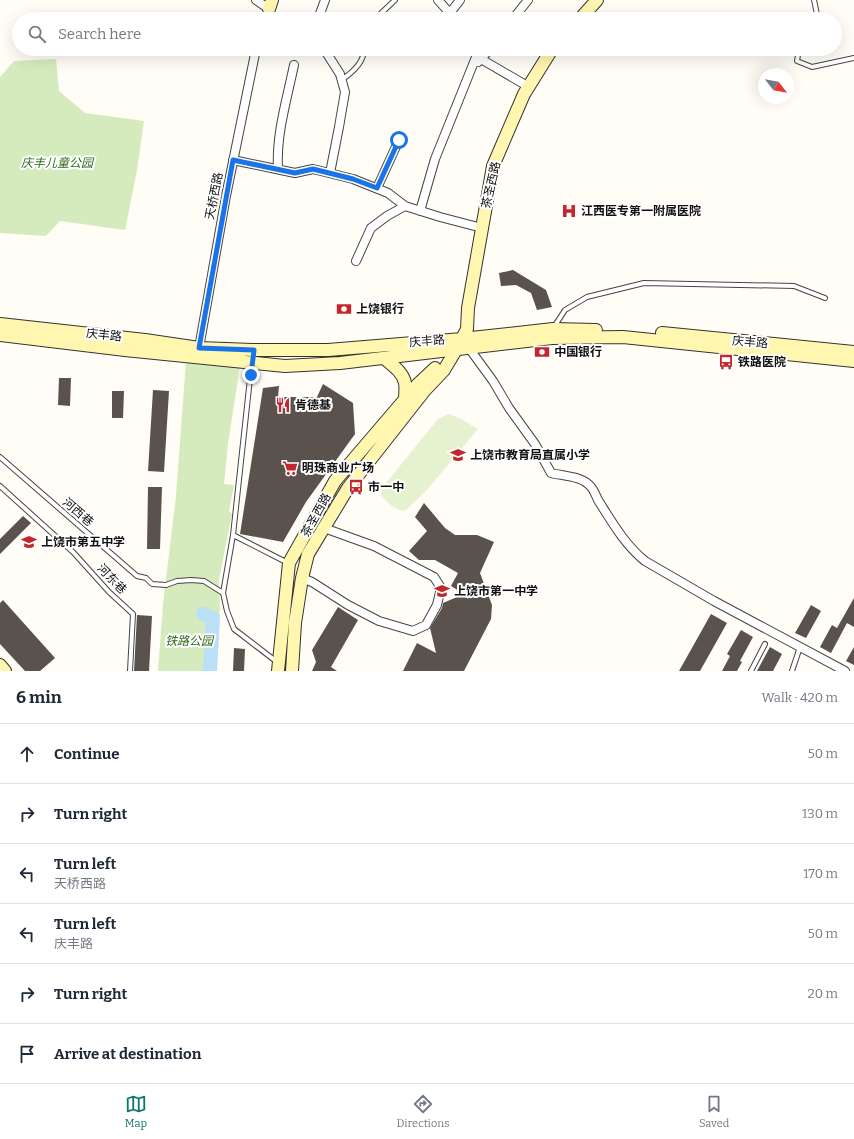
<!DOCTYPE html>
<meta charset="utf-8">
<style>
body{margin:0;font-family:Bitter,"Noto Sans SC",serif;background:#f2f2f3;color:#1f2937}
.compass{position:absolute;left:758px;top:68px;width:36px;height:36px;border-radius:50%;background:#fff;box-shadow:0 4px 16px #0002;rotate:121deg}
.stop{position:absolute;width:12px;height:12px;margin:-9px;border:3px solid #1a73e8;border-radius:50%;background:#fff}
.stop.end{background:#1a73e8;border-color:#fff;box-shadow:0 1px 4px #0008}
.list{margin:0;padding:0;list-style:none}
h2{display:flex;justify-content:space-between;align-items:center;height:52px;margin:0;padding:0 16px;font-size:17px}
h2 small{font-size:13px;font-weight:400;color:#747a83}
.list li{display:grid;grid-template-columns:26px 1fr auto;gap:12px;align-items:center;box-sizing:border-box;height:60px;padding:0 16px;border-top:1px solid #e0e1e3}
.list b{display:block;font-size:15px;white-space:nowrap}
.list p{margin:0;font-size:13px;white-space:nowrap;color:#747a83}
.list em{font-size:13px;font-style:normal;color:#747a83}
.icon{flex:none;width:22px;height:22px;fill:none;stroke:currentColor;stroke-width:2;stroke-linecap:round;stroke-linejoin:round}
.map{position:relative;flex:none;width:854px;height:671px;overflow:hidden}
.search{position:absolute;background:#fff;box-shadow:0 4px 16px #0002;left:12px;right:12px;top:12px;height:44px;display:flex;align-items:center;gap:10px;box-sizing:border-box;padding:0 14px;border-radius:22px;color:#747a83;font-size:15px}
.sheet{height:412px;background:#fff}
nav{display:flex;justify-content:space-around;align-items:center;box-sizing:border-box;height:56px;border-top:1px solid #e0e1e3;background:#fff;font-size:11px;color:#747a83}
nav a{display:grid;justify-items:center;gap:2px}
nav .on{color:#0f766e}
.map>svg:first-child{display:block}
.green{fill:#d5ebbd}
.pitch{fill:#e6f2cf}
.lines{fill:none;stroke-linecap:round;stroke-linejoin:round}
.river{stroke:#b9e0f7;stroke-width:14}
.building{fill:#5a524d}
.lane-casing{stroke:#444;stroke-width:6}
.street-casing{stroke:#444;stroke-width:10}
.secondary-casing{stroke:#333;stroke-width:14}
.lane{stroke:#fff;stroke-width:4}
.street{stroke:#fff;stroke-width:8}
.secondary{stroke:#fff6b0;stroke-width:12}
.route{stroke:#1a73e8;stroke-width:5}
.labels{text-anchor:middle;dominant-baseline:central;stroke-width:4;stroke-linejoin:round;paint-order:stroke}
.park-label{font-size:12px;font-style:italic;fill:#2f6b1f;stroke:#fff}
.street-label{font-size:12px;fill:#111;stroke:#fff}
.poi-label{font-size:12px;font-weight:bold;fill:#111;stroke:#fff;text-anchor:start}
</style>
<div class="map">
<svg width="854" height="671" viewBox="0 0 854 671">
<rect width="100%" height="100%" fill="#fffdf5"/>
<path class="green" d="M56,59L59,91L85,113L144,121L137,170L125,230L60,221L46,236L0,233V77L14,61Z
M186,361L240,366L228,444L224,484L234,485L229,511L232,514L219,579L220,608L216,671H158L163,604L176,496Z"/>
<path class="pitch" d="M449,414L461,419L478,429L426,491L405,511C394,510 388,503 381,495L382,488L438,419Z"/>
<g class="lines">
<path class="river" d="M203,614L213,618L210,671"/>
</g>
<path class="building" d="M513,270L546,290L552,307L537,310L531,293L516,285L501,286L499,273Z
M59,378H71L70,406L58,405Z
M323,384L353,403L355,434L306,502L283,542L240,534L263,388L279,386L278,397H317Z
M153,390L169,391L164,472L148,471Z
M112,391H124L123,418H112Z
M148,487H162L160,549H147Z
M424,503L445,528L455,535H477L494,542L480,573L492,605L491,619L464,671H403L417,643L436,653L430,628L442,608L443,603L464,594L451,586L458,573L435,560H419L409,551L427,531L415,517Z
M23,516L31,523L0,554V539Z
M854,598V627L847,623L831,653L820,647L832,625L837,628Z
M3,600L55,658L40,671H25L0,644V603Z
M811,605L821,611L806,638L795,633Z
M338,607L358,620L331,667L337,671H312L316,662L312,650Z
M711,614L727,623L700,671H679Z
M137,615L152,616L149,671H134Z
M741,630L753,637L740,661L742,662L737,671H722L730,656L727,654Z
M770,647L782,654L773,671H757Z
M854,647V665L846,661Z
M234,648L245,649L244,671H233Z"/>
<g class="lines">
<g class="lane-casing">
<path id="lane" d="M814,0L818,19
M375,19L395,0
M799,49L797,61L812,67L854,58
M341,80C352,73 364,63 364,49
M554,327L565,310L587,297L644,283L794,286L825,298
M253,351L233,535L288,563
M0,457L137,576L146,578L152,584L166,585L177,581L191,580L204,581L223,593
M0,486L73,552L109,592L133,614L130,671
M233,535L223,593L227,611L234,629L277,662
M751,671L765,644
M792,671L800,647"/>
</g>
<g class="street-casing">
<path id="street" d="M256,0L269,9L266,19
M438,0L455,19
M450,13L460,0
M318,19L325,0
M513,19L528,0
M324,49L340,74L345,92L339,127L330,173
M481,59L529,87
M478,62L490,49
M233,160L295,173L313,169L353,179L388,193L405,206L440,217L482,228
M278,169C276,134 287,99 294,65
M377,188L399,140
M420,211L435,159L478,52L476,49
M356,261L371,228L387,216L405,206
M466,344L493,381L509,408L535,444L551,473C563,476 583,476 591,487C594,490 596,496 598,500C612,522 625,545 645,561L714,601L845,671
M199,348L226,196L256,49
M302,578L312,582L348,605L379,621L413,631L426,625L437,605L441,588L434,577L374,546L324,528"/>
</g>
<g class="secondary-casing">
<path id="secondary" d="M269,9L272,0
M580,19L597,0
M0,324L145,340L199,348L253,350H328L462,339L553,329L596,330
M662,333L854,352
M0,335L125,350L285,366L340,363L552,338L623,337L854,361
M384,358C392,365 403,372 405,383C406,388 405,394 405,400
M0,665L5,671
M278,671L289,563L335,481L418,384L435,368
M292,671L295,623L302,578L308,554L348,488L425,390L444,370L456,350L467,329L468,308L493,166L524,94L552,49"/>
</g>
<use href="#lane" class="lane"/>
<use href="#street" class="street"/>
<use href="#secondary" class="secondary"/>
</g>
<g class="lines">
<path class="route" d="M251,375L254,350L199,348L233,160L295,173L313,169L353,179L377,188L399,140"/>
</g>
<defs>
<g id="hospital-bare" transform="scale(1.2)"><path d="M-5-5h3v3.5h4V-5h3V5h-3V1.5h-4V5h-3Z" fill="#c4262e" stroke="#fff" stroke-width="2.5" paint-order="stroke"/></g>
<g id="bank-bare" transform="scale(1.2)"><path d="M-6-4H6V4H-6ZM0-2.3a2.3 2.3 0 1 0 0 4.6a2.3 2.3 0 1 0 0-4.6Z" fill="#c4262e" stroke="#fff" stroke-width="2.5" paint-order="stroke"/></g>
<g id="bus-bare" transform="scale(1.2)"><path d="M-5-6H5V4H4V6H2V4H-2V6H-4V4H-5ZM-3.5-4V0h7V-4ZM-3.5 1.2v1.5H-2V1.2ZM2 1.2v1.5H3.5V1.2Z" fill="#c4262e" stroke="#fff" stroke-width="2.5" paint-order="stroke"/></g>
<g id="restaurant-bare" transform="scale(1.2)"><path d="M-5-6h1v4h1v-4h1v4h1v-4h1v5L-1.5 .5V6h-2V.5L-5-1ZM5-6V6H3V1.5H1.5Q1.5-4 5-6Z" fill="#c4262e" stroke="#fff" stroke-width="2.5" paint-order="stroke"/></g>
<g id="school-bare" transform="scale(1.2)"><path d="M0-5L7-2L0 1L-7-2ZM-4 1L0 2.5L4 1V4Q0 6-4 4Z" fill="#c4262e" stroke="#fff" stroke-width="2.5" paint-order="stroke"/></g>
<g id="supermarket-bare" transform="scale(1.2)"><path d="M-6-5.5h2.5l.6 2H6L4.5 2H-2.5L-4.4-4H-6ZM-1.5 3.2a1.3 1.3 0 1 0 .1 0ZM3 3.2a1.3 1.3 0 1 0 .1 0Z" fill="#c4262e" stroke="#fff" stroke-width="2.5" paint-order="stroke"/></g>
</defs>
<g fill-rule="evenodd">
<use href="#hospital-bare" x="569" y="211"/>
<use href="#bank-bare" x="344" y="309"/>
<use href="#bank-bare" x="542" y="352"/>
<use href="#bus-bare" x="726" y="362"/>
<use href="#restaurant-bare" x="283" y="405"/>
<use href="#school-bare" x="458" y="455"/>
<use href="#supermarket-bare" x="290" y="468"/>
<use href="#bus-bare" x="356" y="487"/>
<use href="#school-bare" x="29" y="542"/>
<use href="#school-bare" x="442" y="591"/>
</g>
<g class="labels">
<g class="park-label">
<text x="57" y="163">庆丰儿童公园</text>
<text x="189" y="641">铁路公园</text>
</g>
<g class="street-label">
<text transform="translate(491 185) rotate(-77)">茶圣西路</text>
<text transform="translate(214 196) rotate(-79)">天桥西路</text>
<text transform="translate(104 335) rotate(6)">庆丰路</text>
<text transform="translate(427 341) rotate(-5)">庆丰路</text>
<text transform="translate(750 342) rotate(5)">庆丰路</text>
<text transform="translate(78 512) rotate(41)">河西巷</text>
<text transform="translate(316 515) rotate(-61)">茶圣西路</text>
<text transform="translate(112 579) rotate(46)">河东巷</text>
</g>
<g class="poi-label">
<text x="581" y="211">江西医专第一附属医院</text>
<text x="356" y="309">上饶银行</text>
<text x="554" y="352">中国银行</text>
<text x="738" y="362">铁路医院</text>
<text x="295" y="405">肯德基</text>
<text x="470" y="455">上饶市教育局直属小学</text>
<text x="302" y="468">明珠商业广场</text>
<text x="368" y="487">市一中</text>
<text x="41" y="542">上饶市第五中学</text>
<text x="454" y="591">上饶市第一中学</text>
</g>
</g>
</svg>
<svg class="compass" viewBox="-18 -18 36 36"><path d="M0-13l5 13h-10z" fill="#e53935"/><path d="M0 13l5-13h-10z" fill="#747a83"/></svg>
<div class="stop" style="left:399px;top:140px"></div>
<div class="stop end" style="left:251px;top:375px"></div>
<div class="search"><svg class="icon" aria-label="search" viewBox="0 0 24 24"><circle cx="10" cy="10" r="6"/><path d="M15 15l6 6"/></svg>Search here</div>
</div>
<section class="sheet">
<h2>6 min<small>Walk · 420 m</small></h2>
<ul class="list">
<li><svg class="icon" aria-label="ahead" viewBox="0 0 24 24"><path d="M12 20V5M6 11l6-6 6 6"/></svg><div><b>Continue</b></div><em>50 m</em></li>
<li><svg class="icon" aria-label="right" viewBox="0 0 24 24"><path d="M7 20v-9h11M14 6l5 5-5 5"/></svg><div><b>Turn right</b></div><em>130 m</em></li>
<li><svg class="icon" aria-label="left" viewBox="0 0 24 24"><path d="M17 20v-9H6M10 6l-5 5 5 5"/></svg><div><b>Turn left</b><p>天桥西路</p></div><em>170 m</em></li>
<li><svg class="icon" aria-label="left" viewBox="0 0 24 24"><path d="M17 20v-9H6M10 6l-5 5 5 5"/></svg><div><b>Turn left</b><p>庆丰路</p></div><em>50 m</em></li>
<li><svg class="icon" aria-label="right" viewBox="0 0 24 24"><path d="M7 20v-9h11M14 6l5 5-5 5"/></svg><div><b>Turn right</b></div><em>20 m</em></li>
<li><svg class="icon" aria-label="arrive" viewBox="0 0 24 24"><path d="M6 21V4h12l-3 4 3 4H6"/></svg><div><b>Arrive at destination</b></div></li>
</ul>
</section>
<nav>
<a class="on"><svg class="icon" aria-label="map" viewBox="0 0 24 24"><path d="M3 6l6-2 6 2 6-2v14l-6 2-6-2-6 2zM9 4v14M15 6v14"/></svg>Map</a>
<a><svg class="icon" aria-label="directions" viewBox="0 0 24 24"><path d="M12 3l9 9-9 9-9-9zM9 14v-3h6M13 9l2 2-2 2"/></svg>Directions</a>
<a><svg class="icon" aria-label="saved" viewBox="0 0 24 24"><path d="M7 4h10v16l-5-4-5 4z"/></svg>Saved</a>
</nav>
